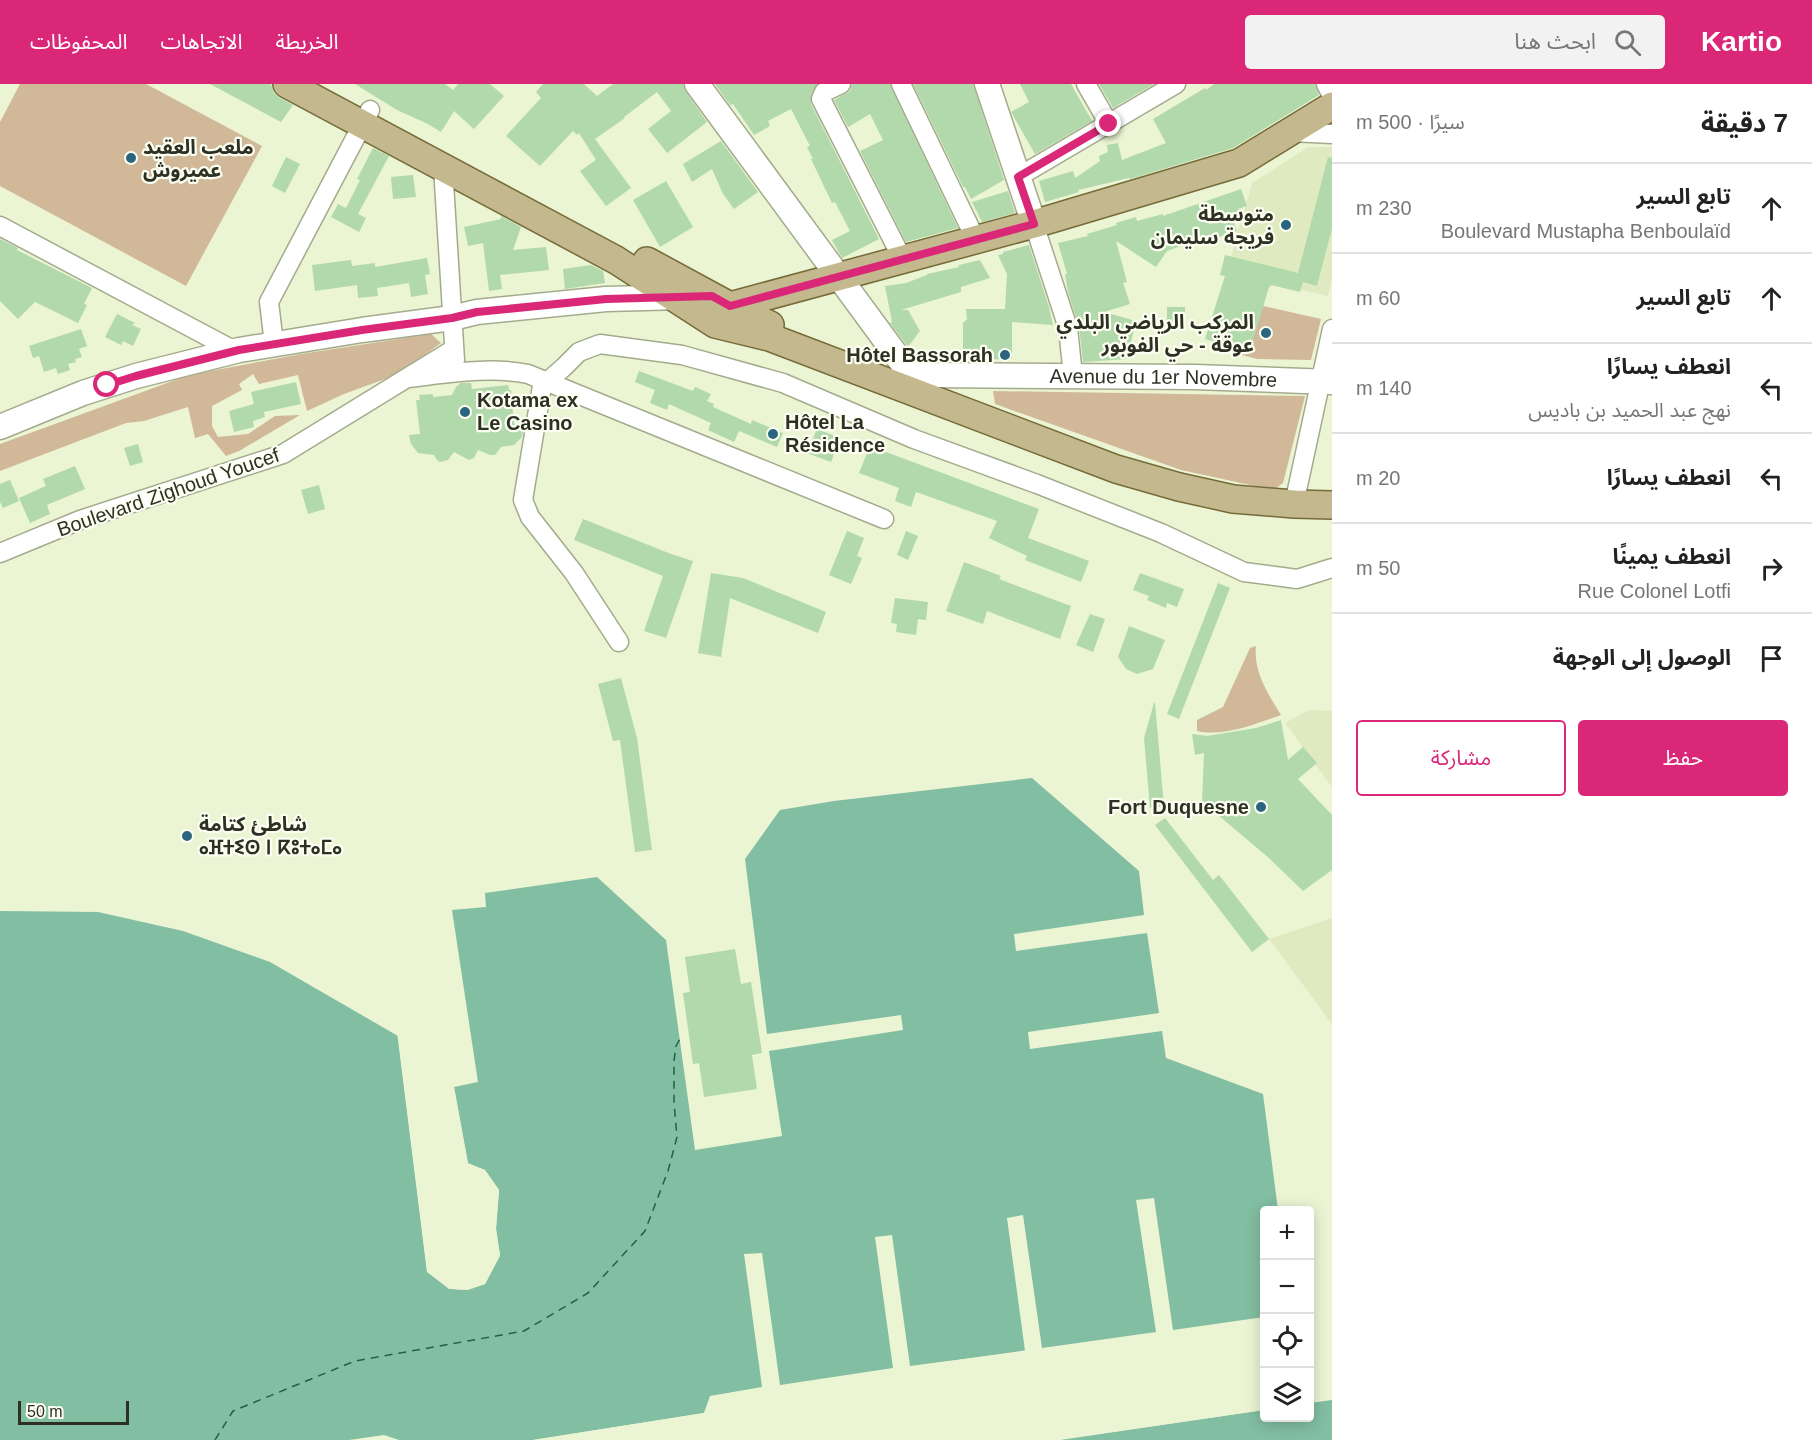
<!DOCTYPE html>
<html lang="ar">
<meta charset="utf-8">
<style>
body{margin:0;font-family:Arial,"Noto Sans Arabic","Noto Sans Tifinagh",sans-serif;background:#f2f2f2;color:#222;direction:rtl}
.controls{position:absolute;right:18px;bottom:18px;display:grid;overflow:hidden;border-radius:6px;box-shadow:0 3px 15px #0003}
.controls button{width:54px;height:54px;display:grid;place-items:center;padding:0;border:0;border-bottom:2px solid #e0e0e0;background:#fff;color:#222;font:30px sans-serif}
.scale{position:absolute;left:18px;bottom:15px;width:111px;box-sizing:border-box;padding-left:6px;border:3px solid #2d3023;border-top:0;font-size:16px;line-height:21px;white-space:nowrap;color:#2d3023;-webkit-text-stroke:4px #fbfef1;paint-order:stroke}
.stop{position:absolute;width:18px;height:18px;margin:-14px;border:4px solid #db2777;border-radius:50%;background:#fff}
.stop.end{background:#db2777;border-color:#fff;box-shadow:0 2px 6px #0008}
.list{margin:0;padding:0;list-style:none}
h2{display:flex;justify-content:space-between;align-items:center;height:78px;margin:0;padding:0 24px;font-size:26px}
h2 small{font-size:20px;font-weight:400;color:#767676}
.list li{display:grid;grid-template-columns:39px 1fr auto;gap:18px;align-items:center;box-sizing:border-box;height:90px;padding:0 24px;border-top:2px solid #e0e0e0}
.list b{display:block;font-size:22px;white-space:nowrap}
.list p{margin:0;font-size:20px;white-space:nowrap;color:#767676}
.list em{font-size:20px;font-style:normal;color:#767676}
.actions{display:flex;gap:12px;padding:18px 24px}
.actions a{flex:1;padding:14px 0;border:2px solid #db2777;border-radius:6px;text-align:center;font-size:21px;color:#db2777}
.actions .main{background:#db2777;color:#fff}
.icon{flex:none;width:33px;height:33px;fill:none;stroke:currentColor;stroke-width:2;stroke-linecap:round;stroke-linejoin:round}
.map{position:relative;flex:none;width:1332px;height:1356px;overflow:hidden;direction:ltr}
header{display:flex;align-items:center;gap:36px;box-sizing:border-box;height:84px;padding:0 30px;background:#db2777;color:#fff}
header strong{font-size:28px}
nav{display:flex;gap:33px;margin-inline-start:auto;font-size:21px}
.search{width:420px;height:54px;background:#f2f2f2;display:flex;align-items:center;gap:15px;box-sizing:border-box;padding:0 21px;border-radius:6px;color:#767676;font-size:22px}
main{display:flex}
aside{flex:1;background:#fff}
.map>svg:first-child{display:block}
.built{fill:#e0eac1}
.green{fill:#d0b899}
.water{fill:#82bea2}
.pier{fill:#ebf4d3}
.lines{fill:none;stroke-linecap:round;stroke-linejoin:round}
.ferry{stroke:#1c6448;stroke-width:1.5;stroke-dasharray:8 6;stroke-linecap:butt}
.building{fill:#b1d9ab}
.minor-casing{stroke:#a4ab8c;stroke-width:21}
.secondary-casing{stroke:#a4ab8c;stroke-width:27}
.primary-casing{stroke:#756b38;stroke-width:30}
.minor{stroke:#fff;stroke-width:18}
.secondary{stroke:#fff;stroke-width:24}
.primary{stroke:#c4b98e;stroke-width:27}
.route{stroke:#db2777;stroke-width:8}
.poi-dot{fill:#2b647e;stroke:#fbfef1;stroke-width:2}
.labels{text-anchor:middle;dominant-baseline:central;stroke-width:4.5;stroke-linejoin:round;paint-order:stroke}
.poi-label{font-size:20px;font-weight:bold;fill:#2d3023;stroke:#fbfef1;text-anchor:start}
.street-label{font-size:20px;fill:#2d3023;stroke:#fbfef1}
</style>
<header>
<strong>Kartio</strong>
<div class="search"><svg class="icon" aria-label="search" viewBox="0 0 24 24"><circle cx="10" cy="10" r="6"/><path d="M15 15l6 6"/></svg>ابحث هنا</div>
<nav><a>الخريطة</a><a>الاتجاهات</a><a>المحفوظات</a></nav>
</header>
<main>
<aside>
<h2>7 دقيقة<small>سيرًا · 500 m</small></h2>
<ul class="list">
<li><svg class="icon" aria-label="ahead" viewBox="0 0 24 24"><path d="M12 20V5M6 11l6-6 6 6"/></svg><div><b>تابع السير</b><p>Boulevard Mustapha Benboulaïd</p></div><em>230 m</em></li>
<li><svg class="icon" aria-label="ahead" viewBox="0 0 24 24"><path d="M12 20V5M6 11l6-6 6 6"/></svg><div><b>تابع السير</b></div><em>60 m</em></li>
<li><svg class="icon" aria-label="left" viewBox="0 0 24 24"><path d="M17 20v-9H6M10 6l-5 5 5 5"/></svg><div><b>انعطف يسارًا</b><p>نهج عبد الحميد بن باديس</p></div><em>140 m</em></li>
<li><svg class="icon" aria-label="left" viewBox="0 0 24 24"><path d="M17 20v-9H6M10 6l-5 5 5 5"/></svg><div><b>انعطف يسارًا</b></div><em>20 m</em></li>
<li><svg class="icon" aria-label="right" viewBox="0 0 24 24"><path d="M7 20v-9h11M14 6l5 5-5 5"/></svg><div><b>انعطف يمينًا</b><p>Rue Colonel Lotfi</p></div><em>50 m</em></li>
<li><svg class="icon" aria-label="arrive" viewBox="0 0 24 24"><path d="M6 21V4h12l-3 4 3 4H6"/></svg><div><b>الوصول إلى الوجهة</b></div></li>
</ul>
<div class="actions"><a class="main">حفظ</a><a>مشاركة</a></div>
</aside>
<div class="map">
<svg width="1332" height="1356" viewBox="0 0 1332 1356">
<rect width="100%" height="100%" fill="#ebf4d3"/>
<path class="built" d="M1308,63H1332V194L1328,212L1228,189L1237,147L1242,136L1252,99Z
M1309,626L1332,627V703L1285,639Z
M1332,834V940L1269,855Z"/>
<path class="green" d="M20,0H146L262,62L186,202L0,102V38Z
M1223,213L1321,235L1311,276L1257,275L1212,263Z
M431,250L441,259L396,291L344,310L307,327L298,291L259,300L253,290L239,300L242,306L212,322V342L218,353L248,350L275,332L300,331L239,367L226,372L208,350L195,354L188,323L144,337L126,339L0,387V360L189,291L301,270Z
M993,307L1305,312L1283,399L1273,406L1181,386L995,320Z
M1256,562C1253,587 1268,610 1281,631C1255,640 1224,653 1197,647V636L1223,623L1250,564Z"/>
<path class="water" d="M1032,694L1139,787L1144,831L1014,850L1016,867L1147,849L1159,929L1028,948L1030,965L1162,947L1166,974L1263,1010L1278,1126H1264V1233L1173,1246L1154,1114L1136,1116L1156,1248L1042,1264L1023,1131L1007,1134L1025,1267L910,1282L892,1151L875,1153L893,1284L780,1301L762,1169L744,1170L762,1303L711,1312L704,1329L533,1356H399L384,1351L349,1356H0V827L98,828L183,847L270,878L398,952L427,1187C451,1207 455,1210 485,1200L500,1171L496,1145L499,1106L485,1086L468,1080L454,1003L478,998L452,826L486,823L485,809L597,793L666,856L695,1066L782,1052L769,967L903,946L901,931L767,950L745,775L780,726L834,717Z
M1332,1316V1356H1060L1264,1326V1334H1310V1319Z"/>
<path class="pier" d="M397,948L401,951L430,1186L450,1202L468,1203L483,1197L497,1171L493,1145L496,1107L483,1089L465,1081L452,1004L454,1003L468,1079L485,1086L499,1106L496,1145L500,1172L485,1200L468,1206L449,1205L427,1188Z
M1028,1266L1026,1270L910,1285L907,1283Z
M765,1303L763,1306L713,1314L705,1331L552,1356H533L704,1329L710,1312Z
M1264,1323V1326L1057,1356L1060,1353Z"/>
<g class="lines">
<path class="ferry" d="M215,1356L233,1327L355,1277L524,1247L588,1209L645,1147L668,1087L677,1053L674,1019V977L676,962L680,955"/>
</g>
<path class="building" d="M210,0H271L274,9L280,14L293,21L281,38Z
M355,0H445L453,6L458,0H490L504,12L474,45L454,27L441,48L428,40L397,26Z
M543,0H584L597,12L613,0H683L686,8L707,38L667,69L648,45L671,27L657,8L624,33L625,34L595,55L631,104L606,122L580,87L596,76L579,49L577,51L573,47L540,82L506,52L541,14L536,8Z
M715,0H817L811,11V20L879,155L842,174L832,156L850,147L835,118L832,119L811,75H813L807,63L810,62L791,25L768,37L770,42L754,51L733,20L730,21Z
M852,0H890L958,144L906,158L860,67L883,56L870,30L848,43L834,16L850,7Z
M913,0H973L1004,96L971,115L965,103H963Z
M1020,0H1071L1092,37L1035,70L1011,28L1029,18Z
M1099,0H1154L1113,24Z
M1214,0H1315L1319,11L1233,64L1130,95L1129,94L1078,106L1079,108L1045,118L1039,97L1073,87L1075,94L1100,77L1099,72L1108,68L1107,61L1118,59L1122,76L1166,59L1153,35L1205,4L1206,6Z
M721,57L758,108L734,125L723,110L712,85L692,98L683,80Z
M373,64L389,72L358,130L366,134L359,148L331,133L338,120L346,124L360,96L357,95Z
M286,73L300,80L285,109L272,102Z
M1328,73L1332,74V144L1317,202L1303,198L1300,208L1271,201L1270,203H1269L1250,267L1205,255L1225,192L1220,191L1225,171L1298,189Z
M413,91L416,113L393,115L391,93Z
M666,97L693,143L660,163L633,116Z
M1241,105L1247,122L1238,125L1242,136L1234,139L1237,147L1202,159L1201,155L1167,167L1156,183L1116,157L1127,198L1123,199L1130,220L1104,228L1136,237L1127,275L1083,278L1079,243L1068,208L1065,190H1067L1058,159L1088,152L1087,150L1117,141L1116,139L1136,133L1137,137L1163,130V132Z
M1008,107L1015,129L982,138L972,118Z
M501,132L521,143L513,166L546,163L549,186L500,191L502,205L489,207L483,159L468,162L464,143L501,135Z
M0,155L18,164L17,166L92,204L84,220L87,221L78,239L35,218L18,235L0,217Z
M1029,161L1049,223L1053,241L1012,238V275L963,276V239L967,235L966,225H1005L1007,190L998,171L1003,170V168Z
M427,174L430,190L425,191L428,210L411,213L409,199L377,204L378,212L358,214L357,201L315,207L312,181L351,176L352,182L375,179V183Z
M980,176L990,194L961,203V208L901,226H908L920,247L908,263L890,239L892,238L885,202L906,199L927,191V190L959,183V181Z
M591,181L603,187L605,199L565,205L563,185Z
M1167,223H1185V242H1167Z
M117,230L135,239L132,241L141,245L133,262L123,257L121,261L105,253Z
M81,245L87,262L79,265L82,273L75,275L76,278L68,280L70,286L58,290L56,284L44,288L39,272L33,274L29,262Z
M639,287L693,307L695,303L711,310L707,317L714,320L713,323L751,340L752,336L783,349L777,363L739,347L734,358L708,346L711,339L669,320L667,326L650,319L655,306L635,298Z
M296,298L301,320L264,328L265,333L253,337L254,343L234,348L229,327L254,320L251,308Z
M461,299H471L472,305L508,301L509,306H511L514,340H524L522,353L514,361L501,363L495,371H490L478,366L474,374L469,376L454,368L448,376L440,378L437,376L434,371L418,369L411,360L409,351L420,350L416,316H420L419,311L433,310V313L452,311L456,303Z
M817,345L840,354L831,378L807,369Z
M138,360L143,378L130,382L124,364Z
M870,362L1039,425L1028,454L1089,477L1081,498L1025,476L1027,472L989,454L997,437L916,408L911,423L895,417L899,404L859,389Z
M75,382L85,405L47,421L50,430L30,439L19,414L46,402L43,395Z
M10,396L19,417L3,424L0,418V400Z
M319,401L325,425L308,430L301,406Z
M583,435L671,470L693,477L666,554L644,547L663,492L574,456Z
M847,447L864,454L857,472L862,474L851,500L829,491Z
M906,447L918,452L908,476L897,471Z
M964,478L1001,492L999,495L1071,522L1060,555L987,527L983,540L946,527Z
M711,489L743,494L826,528L818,549L730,514L721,573L698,569Z
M1140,489L1184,505L1177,523L1167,519L1166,524L1147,516L1149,512L1133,506Z
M1218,499L1230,504L1179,635L1167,630Z
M895,514L928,518L926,536L918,535L916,551L896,548L897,540L891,539Z
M1090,530L1105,535L1093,568L1076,561Z
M1129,542L1165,556L1153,585L1137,590L1126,585L1118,573Z
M621,594L637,654L652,766L635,768L620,656L613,657L598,600Z
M1154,619H1155L1164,722L1150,724L1144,654Z
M1281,636L1288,676L1303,663L1317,679L1298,695L1332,731V786L1303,807L1269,774L1212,726L1209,732L1198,729V718H1202L1204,669L1195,671L1192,650L1207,652L1256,644Z
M1165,734L1213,796L1219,791L1269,855L1252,868L1155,741Z
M735,865L741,900L751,898L762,969L752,971L757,1005L704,1013L699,979L693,980L683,909L690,908L685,873Z"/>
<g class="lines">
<g class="minor-casing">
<path id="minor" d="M841,0L824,8L821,15L903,176
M901,0L976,156
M1086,0L1109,40
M1326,0L1332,12
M1291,48L1332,50
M443,83L455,276
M1018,93L1176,0
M1034,140L1068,244L1073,292
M0,142L235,267
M274,260L269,218L370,26
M407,294C445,290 491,282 528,290L884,435
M543,296L523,416L530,433L574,489L619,558
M547,298L564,283L579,268L600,260L682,271L783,299L914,355L1037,400L1161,449L1244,488L1297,495L1332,484
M1294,420L1332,245
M0,469L80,436L283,370L454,265"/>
</g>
<g class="secondary-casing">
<g id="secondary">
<path id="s1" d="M697,0L908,287L929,291L1195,293L1332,298"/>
<path d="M987,0L1034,140"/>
<path d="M0,343L83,309L136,292L239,266L362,246L452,234L477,228L606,215L683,213"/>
</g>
</g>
<g class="primary-casing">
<path id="primary" d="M287,0L616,176L715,240L769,253L1116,385L1179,403L1233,415L1294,420L1332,421
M647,177L730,222L770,241
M730,222L1034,140L1239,79L1332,22"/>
</g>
<use href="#minor" class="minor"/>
<use href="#secondary" class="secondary"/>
<use href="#primary" class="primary"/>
</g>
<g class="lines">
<path class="route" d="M107,301L136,292L239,266L362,246L452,234L477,228L606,215L712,212L730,222L1034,140L1018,93L1109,40"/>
</g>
<g class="poi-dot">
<circle cx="131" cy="74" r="6"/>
<circle cx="1286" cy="141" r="6"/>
<circle cx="1266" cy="249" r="6"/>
<circle cx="1005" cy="271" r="6"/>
<circle cx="465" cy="328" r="6"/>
<circle cx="773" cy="350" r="6"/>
<circle cx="1261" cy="723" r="6"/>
<circle cx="187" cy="752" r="6"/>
</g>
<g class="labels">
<g class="poi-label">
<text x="143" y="63">ملعب العقيد<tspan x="143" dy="23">عميروش</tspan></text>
<text x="1274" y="130" text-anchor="end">متوسطة<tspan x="1274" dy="23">فريجة سليمان</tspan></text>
<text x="1254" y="238" text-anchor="end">المركب الرياضي البلدي<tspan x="1254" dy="23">عوقة - حي الفوبور</tspan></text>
<text x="993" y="271" text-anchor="end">Hôtel Bassorah</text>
<text x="477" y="316">Kotama ex<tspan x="477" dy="23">Le Casino</tspan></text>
<text x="785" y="338">Hôtel La<tspan x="785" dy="23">Résidence</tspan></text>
<text x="1249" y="723" text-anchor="end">Fort Duquesne</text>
<text x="199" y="740">شاطئ كتامة<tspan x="199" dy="23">ⴰⴼⵜⵉⵙ ⵏ ⴽⵓⵜⴰⵎⴰ</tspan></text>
</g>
<g class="street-label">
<text stroke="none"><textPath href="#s1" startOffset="612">Avenue du 1er Novembre</textPath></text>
<text transform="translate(168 408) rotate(-19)">Boulevard Zighoud Youcef</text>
</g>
</g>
</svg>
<div class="controls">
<button>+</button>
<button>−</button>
<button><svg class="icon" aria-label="locate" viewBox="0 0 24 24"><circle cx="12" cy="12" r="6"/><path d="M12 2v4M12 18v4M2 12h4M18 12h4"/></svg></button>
<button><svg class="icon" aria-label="layers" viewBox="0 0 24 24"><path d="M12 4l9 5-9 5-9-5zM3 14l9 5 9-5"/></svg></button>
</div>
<div class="scale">50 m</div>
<div class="stop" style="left:107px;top:301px"></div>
<div class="stop end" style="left:1109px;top:40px"></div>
</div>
</main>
